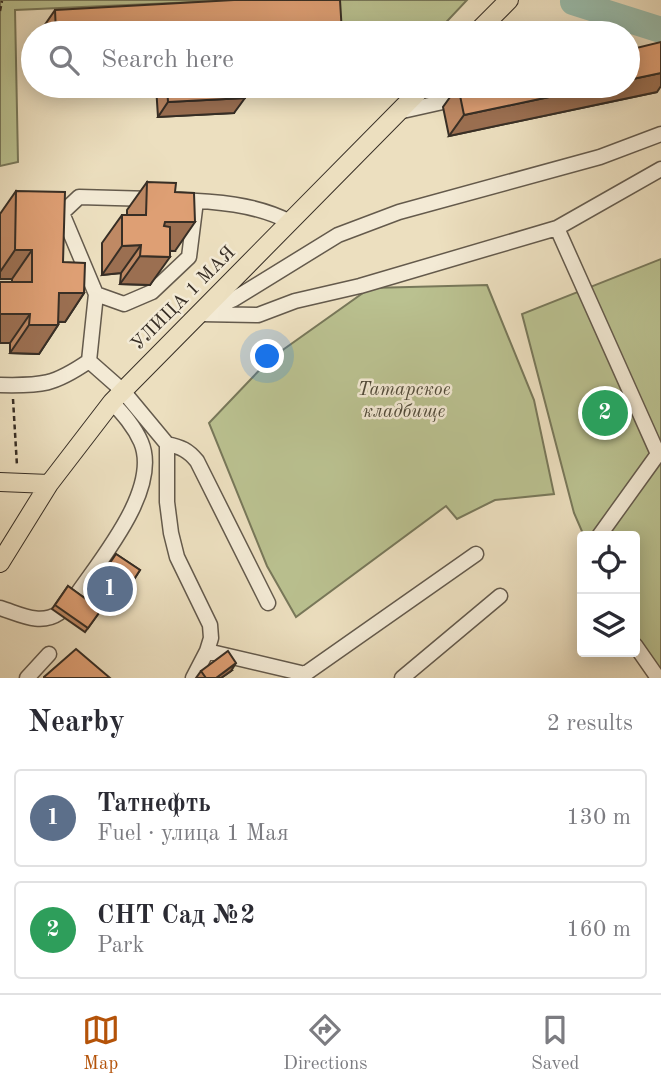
<!DOCTYPE html>
<meta charset="utf-8">
<style>
body{margin:0;font-family:"Old Standard TT",serif;background:#f7f7f7;color:#2b2b33}
.controls{position:absolute;right:21px;bottom:21px;display:grid;overflow:hidden;border-radius:7px;box-shadow:0 4px 18px #0003}
.controls button{width:63px;height:63px;display:grid;place-items:center;padding:0;border:0;border-bottom:2px solid #e1e1e2;background:#fff;color:#2b2b33;font:35px sans-serif}
.you{position:absolute;left:268px;top:357px;width:24px;height:24px;margin:-18px;border:5px solid #fff;border-radius:50%;background:#1a73e8;box-shadow:0 0 0 10px #1a73e833}
.badge{display:grid;place-items:center;width:46px;height:46px;border-radius:50%;background:#b45309;color:#fff;font-size:23px;font-weight:700}
.pin{position:absolute;translate:-50% -50%;border:4px solid #fff;box-shadow:0 2px 7px #0006}
.list{margin:0;padding:0;list-style:none}
h2{display:flex;justify-content:space-between;align-items:center;height:91px;margin:0;padding:0 28px;font-size:30px}
h2 small{font-size:23px;font-weight:400;color:#7c7c81}
.list li{display:grid;grid-template-columns:46px 1fr auto;gap:21px;align-items:center;box-sizing:border-box;height:98px;margin:0 14px 14px;padding:0 14px;border:2px solid #e1e1e2;border-radius:7px}
.list b{display:block;font-size:26px;white-space:nowrap}
.list p{margin:0;font-size:23px;white-space:nowrap;color:#7c7c81}
.list em{font-size:23px;font-style:normal;color:#7c7c81}
.icon{flex:none;width:38px;height:38px;fill:none;stroke:currentColor;stroke-width:2;stroke-linecap:round;stroke-linejoin:round}
.map{position:relative;flex:none;width:661px;height:678px;overflow:hidden}
.search{position:absolute;background:#fff;box-shadow:0 4px 18px #0003;left:21px;right:21px;top:21px;height:77px;display:flex;align-items:center;gap:18px;box-sizing:border-box;padding:0 24px;border-radius:38px;color:#7c7c81;font-size:26px}
.sheet{height:315px;background:#fff}
nav{display:flex;justify-content:space-around;align-items:center;box-sizing:border-box;height:98px;border-top:2px solid #e1e1e2;background:#fff;font-size:19px;color:#7c7c81}
nav a{display:grid;justify-items:center;gap:4px}
nav .on{color:#b45309}
.map>svg:first-child{display:block}
.green{fill:#bac190;stroke:#78785a;stroke-width:2}
.lines{fill:none;stroke-linecap:round;stroke-linejoin:round}
.river{stroke:#9abdac;stroke-width:26}
.minor-casing{stroke:#645a4c;stroke-width:17}
.major-casing{stroke:#372e25;stroke-width:20}
.path{stroke:#372e25;stroke-width:2.5;stroke-dasharray:5 3.5;stroke-linecap:butt}
.minor{stroke:#f3ead5;stroke-width:14}
.major{stroke:#ecdfbf;stroke-width:18}
.wall{fill:#bf8964;stroke:#372e25;stroke-width:2}
.shaded-wall{fill:#9b6f51;stroke:#372e25;stroke-width:2}
.building{fill:#de9f74;stroke:#372e25;stroke-width:2}
.labels{text-anchor:middle;dominant-baseline:central;stroke-width:5;stroke-linejoin:round;paint-order:stroke}
.street-label{font-size:19px;fill:#372e25;stroke:#f3ead5}
.park-label{font-size:19px;font-style:italic;fill:#514b3a;stroke:#f3ead5}
</style>
<div class="map">
<svg width="661" height="678" viewBox="0 0 661 678">
<rect width="100%" height="100%" fill="#ecdfbf"/>
<filter id="stains"><feTurbulence type="fractalNoise" baseFrequency=".00286" numOctaves="4"/><feColorMatrix values="0 0 0 0 .2 0 0 0 0 .09 0 0 0 0 .02 0 0 0 .5 -.17"/></filter>
<radialGradient id="worn" r=".72"><stop offset=".6" stop-color="#630" stop-opacity="0"/><stop offset="1" stop-color="#630" stop-opacity=".3"/></radialGradient>
<path class="green" d="M0,0H240L15,10L18,162L0,166Z
M333,0H467L436,33H336Z
M661,259V673L635,636V536H584L574,513L522,314Z
M487,285L534,400L554,494L495,500L457,519L446,506L296,617L267,566L209,423L270,359L370,288Z"/>
<g class="lines">
<path class="river" d="M573,2L661,30"/>
<g class="minor-casing">
<path id="minor" d="M398,112L465,97
M176,200C214,201 256,204 290,222
M54,213H62L96,294L89,361
M62,213L79,197L152,199
M557,228L658,454L599,536
M96,294L124,304L152,292L189,257L196,201
M204,312L234,299L338,235L399,212L600,157L661,134
M201,314L258,315L295,301L360,286L557,228L661,169
M0,385C42,386 54,385 89,361L123,391L167,444V502L171,533L177,557L210,625L211,638L207,651L193,678
M167,444C181,447 188,450 197,461L268,603
M75,597C100,560 161,489 141,442C134,426 123,414 112,402
M0,608C20,614 40,626 59,613
M635,645L658,678
M207,651L305,674L476,554
M27,678L49,654
M402,678L500,596"/>
</g>
<g class="major-casing">
<path id="major" d="M476,33L509,0
M0,482L49,484
M0,563L49,484L112,402L424,86"/>
</g>
<path class="path" d="M0,11L2,1
M13,399L17,466"/>
<use href="#minor" class="minor"/>
<use href="#major" class="major"/>
</g>
<path class="wall" d="M55,10L342,33H45L44,26Z
M156,86H244L234,113L158,117Z
M458,86L657,92L449,136L443,107Z
M147,182L175,251H170L150,285L120,284L121,273L102,275V243L122,215H127V210Z
M16,191L84,293L65,322H59L58,325L39,354L10,353V343H0V282H12V279H0V214Z
M116,554L140,570L112,613L87,597Z
M68,586L101,610L85,632L52,609Z
M201,671H231L221,678H196Z"/>
<path class="shaded-wall" d="M661,73V86L657,92L449,136L464,115L601,86H628V80Z
M85,86H120L84,88Z
M245,98L234,113L158,117L168,102Z
M165,222H195L175,251L145,250Z
M141,245L121,273L102,275L122,246Z
M15,250H32L12,279H0V272Z
M140,256L170,257L150,285L120,284Z
M59,293H84L65,322L39,321Z
M0,314H30L10,343H0Z
M29,325H58L39,354L10,353Z
M236,663L231,671L221,678H216Z"/>
<path class="building" d="M234,0H340L342,33H56L55,10Z
M661,42V73L628,80V50Z
M167,86H244L245,98L168,102Z
M458,86H601L464,115Z
M147,182L176,183L175,192L194,193L195,222H165L164,226L170,227V257L140,256L141,245L122,246V215H146Z
M16,191L65,192L63,262L85,263L84,293H59L58,325H29L30,314H0V282H32V250H15Z
M116,554L140,570L120,601L95,585Z
M68,586L101,610L88,628L55,605Z
M76,649L110,678H44V677Z
M228,651L236,663L216,678H206L201,671Z"/>
<g class="labels">
<g class="street-label">
<text transform="translate(184 299) rotate(-45)">УЛИЦА 1 МАЯ</text>
</g>
<g class="park-label">
<text x="404" y="390">Татарское<tspan x="404" dy="22">кладбище</tspan></text>
</g>
</g>
<rect width="100%" height="100%" filter="url(#stains)"/>
<rect width="100%" height="100%" fill="url(#worn)"/>
</svg>
<div class="controls">
<button><svg class="icon" aria-label="locate" viewBox="0 0 24 24"><circle cx="12" cy="12" r="6"/><path d="M12 2v4M12 18v4M2 12h4M18 12h4"/></svg></button>
<button><svg class="icon" aria-label="layers" viewBox="0 0 24 24"><path d="M12 4l9 5-9 5-9-5zM3 14l9 5 9-5"/></svg></button>
</div>
<div class="you"></div>
<div class="pin badge" style="left:110px;top:589px;background:#5c6f8a">1</div>
<div class="pin badge" style="left:605px;top:413px;background:#2e9e5b">2</div>
<div class="search"><svg class="icon" aria-label="search" viewBox="0 0 24 24"><circle cx="10" cy="10" r="6"/><path d="M15 15l6 6"/></svg>Search here</div>
</div>
<section class="sheet">
<h2>Nearby<small>2 results</small></h2>
<ul class="list">
<li><span class="badge" style="background:#5c6f8a">1</span><div><b>Татнефть</b><p>Fuel · улица 1 Мая</p></div><em>130 m</em></li>
<li><span class="badge" style="background:#2e9e5b">2</span><div><b>СНТ Сад №2</b><p>Park</p></div><em>160 m</em></li>
</ul>
</section>
<nav>
<a class="on"><svg class="icon" aria-label="map" viewBox="0 0 24 24"><path d="M3 6l6-2 6 2 6-2v14l-6 2-6-2-6 2zM9 4v14M15 6v14"/></svg>Map</a>
<a><svg class="icon" aria-label="directions" viewBox="0 0 24 24"><path d="M12 3l9 9-9 9-9-9zM9 14v-3h6M13 9l2 2-2 2"/></svg>Directions</a>
<a><svg class="icon" aria-label="saved" viewBox="0 0 24 24"><path d="M7 4h10v16l-5-4-5 4z"/></svg>Saved</a>
</nav>
